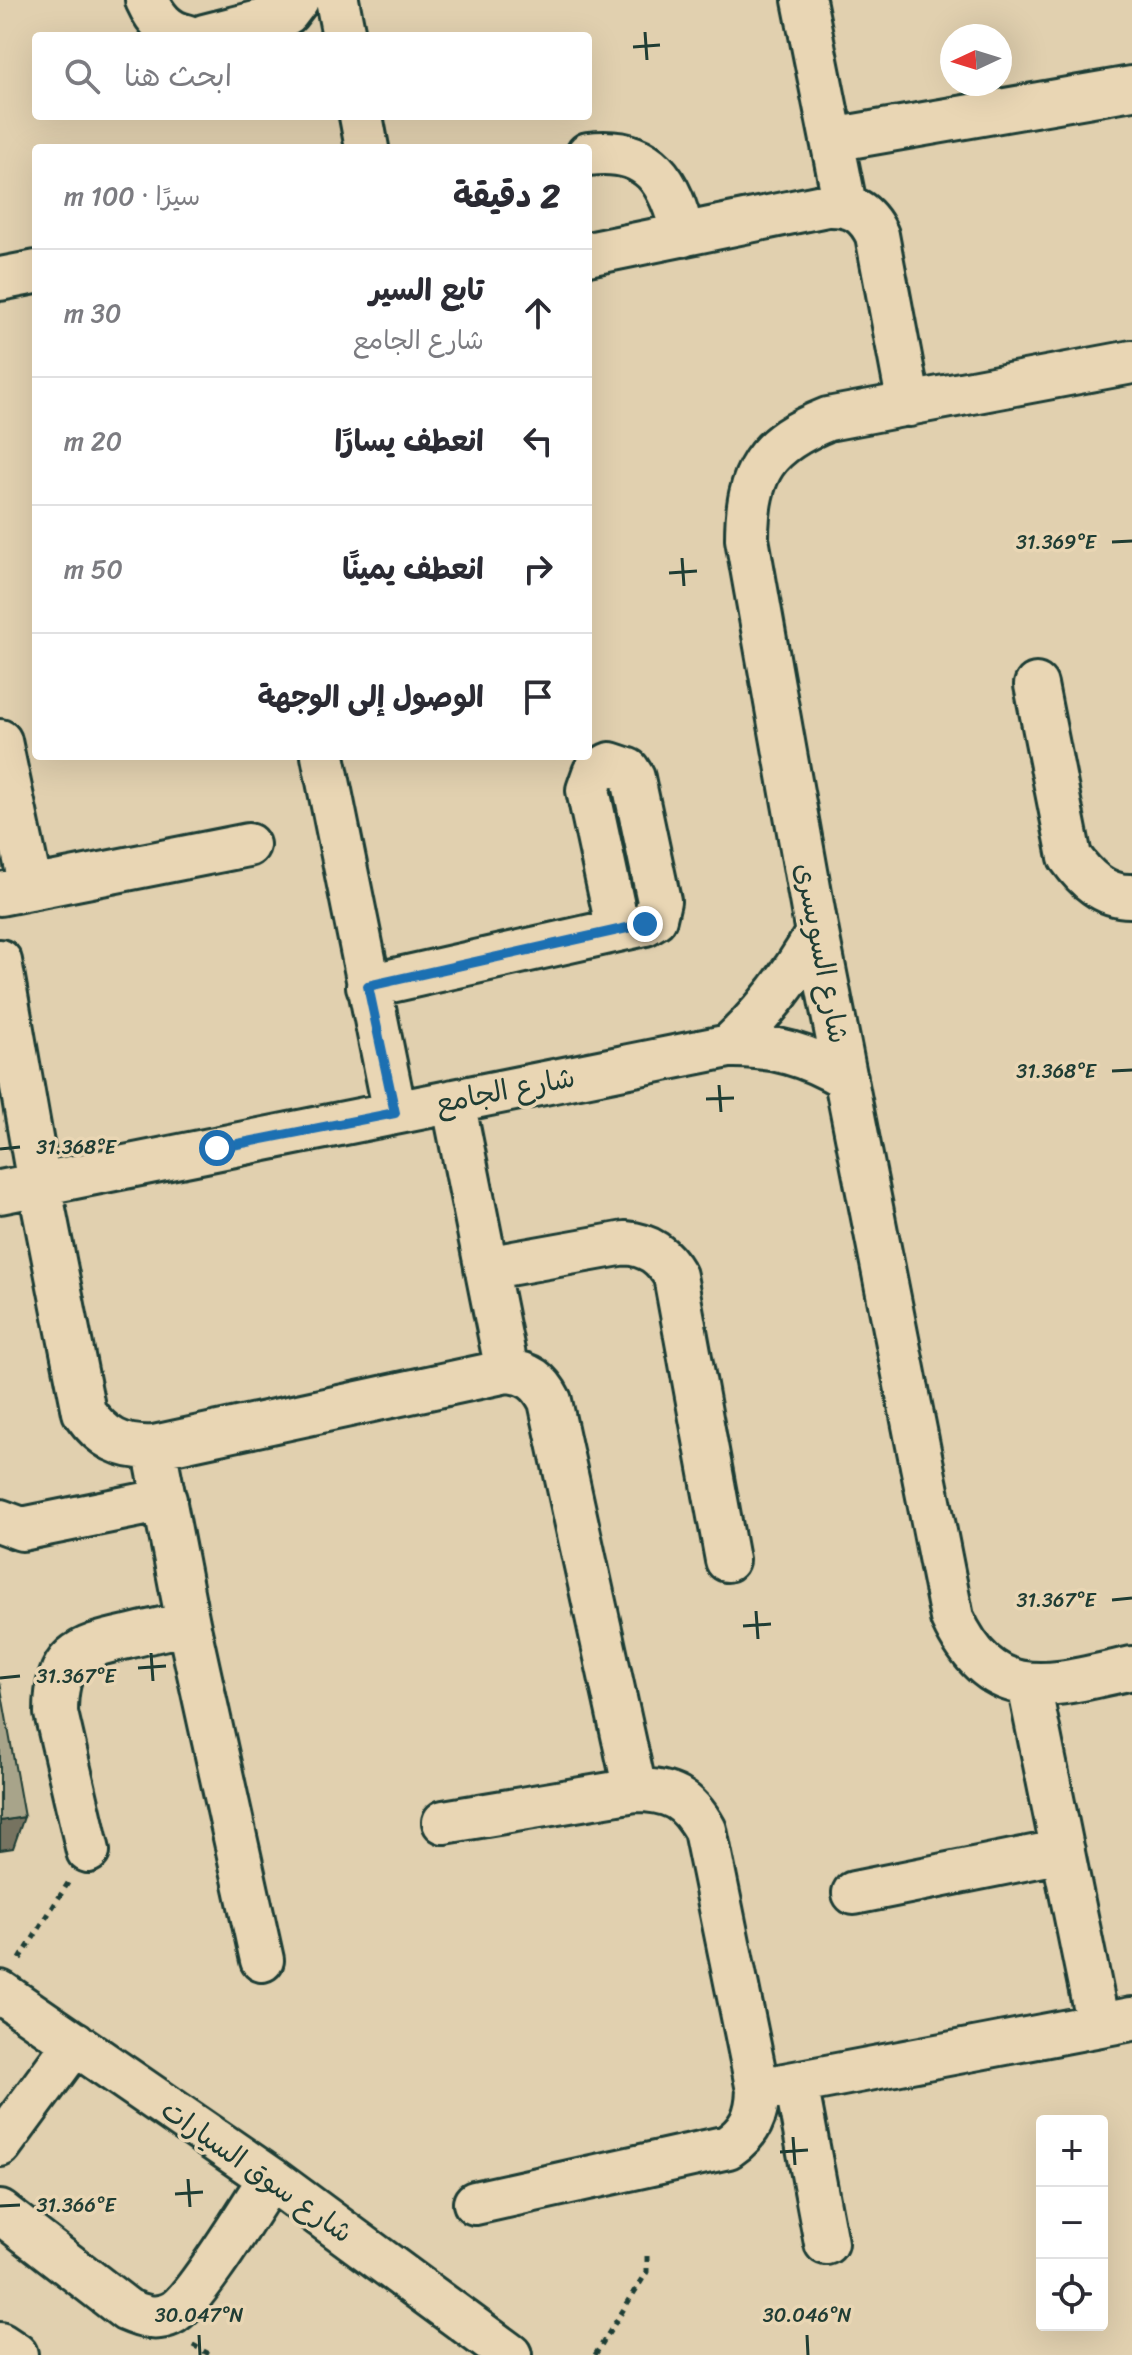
<!DOCTYPE html>
<html lang="ar">
<meta charset="utf-8">
<style>
body{margin:0;font-family:Sriracha,"Playpen Sans Arabic",sans-serif;background:#f7f7f7;color:#2b2b33;direction:rtl}
.controls{position:absolute;right:24px;bottom:24px;display:grid;overflow:hidden;border-radius:8px;box-shadow:0 8px 32px #0002}
.controls button{width:72px;height:72px;display:grid;place-items:center;padding:0;border:0;border-bottom:2px solid #e1e1e2;background:#fff;color:#2b2b33;font:40px sans-serif}
.compass{position:absolute;left:940px;top:24px;width:72px;height:72px;border-radius:50%;background:#fff;box-shadow:0 8px 32px #0002;rotate:266deg}
.stop{position:absolute;width:24px;height:24px;margin:-18px;border:6px solid #1f6fb2;border-radius:50%;background:#fff}
.stop.end{background:#1f6fb2;border-color:#fff;box-shadow:0 2px 8px #0008}
.list{margin:0;padding:0;list-style:none}
h2{display:flex;justify-content:space-between;align-items:center;height:104px;margin:0;padding:0 32px;font-size:34px}
h2 small{font-size:26px;font-weight:400;color:#7c7c81}
.list li{display:grid;grid-template-columns:52px 1fr auto;gap:24px;align-items:center;box-sizing:border-box;height:128px;padding:0 32px;border-top:2px solid #e1e1e2}
.list b{display:block;font-size:30px;white-space:nowrap}
.list p{margin:0;font-size:26px;white-space:nowrap;color:#7c7c81}
.list em{font-size:26px;font-style:normal;color:#7c7c81}
.icon{flex:none;width:44px;height:44px;fill:none;stroke:currentColor;stroke-width:2;stroke-linecap:round;stroke-linejoin:round}
.map{position:relative;flex:none;width:1132px;height:2355px;overflow:hidden;direction:ltr}
.search{position:absolute;background:#fff;box-shadow:0 8px 32px #0002;left:32px;top:32px;width:560px;height:88px;display:flex;align-items:center;gap:20px;box-sizing:border-box;padding:0 28px;border-radius:8px;color:#7c7c81;font-size:30px}
.panel{position:absolute;background:#fff;box-shadow:0 8px 32px #0002;left:32px;top:144px;width:560px;height:616px;border-radius:8px;direction:rtl}
.map>svg:first-child{display:block}
.lines{fill:none;stroke-linecap:round;stroke-linejoin:round}
.minor-casing{stroke:#1f3d34;stroke-width:48}
.major-casing{stroke:#1f3d34;stroke-width:50}
.path{stroke:#1f3d34;stroke-width:5;stroke-dasharray:6 6;stroke-linecap:butt}
.minor{stroke:#e9d6b4;stroke-width:42}
.major{stroke:#e9d6b4;stroke-width:44}
.shaded-wall{fill:#767361;stroke:#1f3d34;stroke-width:2}
.building{fill:#a8a48a;stroke:#1f3d34;stroke-width:2}
.route{stroke:#1f6fb2;stroke-width:10}
.ticks{fill:none;stroke:#1f3d34;stroke-width:3}
.labels{text-anchor:middle;dominant-baseline:central;stroke-width:7;stroke-linejoin:round;paint-order:stroke}
.street-label{font-size:28px;fill:#1f3d34;stroke:#e9d6b4}
.ticks-label{font-size:20px;text-anchor:middle;fill:#1f3d34;stroke:#e9d6b4;stroke-width:7;stroke-linejoin:round;paint-order:stroke}
</style>
<div class="map">
<svg width="1132" height="2355" viewBox="0 0 1132 2355">
<rect width="100%" height="100%" fill="#e1d0af"/>
<filter id="ink" filterUnits="userSpaceOnUse"><feTurbulence type="fractalNoise" baseFrequency=".0125" numOctaves="2"/><feDisplacementMap in="SourceGraphic" scale="16" xChannelSelector="R" yChannelSelector="G"/><feConvolveMatrix kernelMatrix="1 2 1 2 8 2 1 2 1" color-interpolation-filters="sRGB"/></filter>
<g filter="url(#ink)">
<g class="lines">
<g class="minor-casing">
<path id="minor" d="M147,0C155,18 166,32 186,36
M337,0L344,36
M804,0L845,205
M204,36L279,17L287,13L297,0
M361,116L367,148
M832,140L1132,88
M588,154C651,146 670,182 683,235
M588,254L827,205C852,204 866,212 877,235L909,405
M0,279L36,272
M1132,362L828,419C765,444 747,472 747,539L817,933L952,1618C994,1709 1053,1685 1132,1668
M1036,685L1070,857C1085,878 1104,897 1132,896
M0,741L31,888
M323,756L395,1113
M0,894L248,845
M0,961L39,1184L84,1412C102,1438 122,1449 154,1447L507,1371C529,1373 540,1381 550,1401L635,1790
M368,986L618,930L645,924L655,918L659,901L633,778L628,770L610,764L594,773L588,790L618,930
M729,1046C765,1012 793,976 817,933
M453,1101L507,1371
M0,1192L729,1046C773,1045 808,1055 846,1078
M486,1268L625,1243C649,1245 663,1255 675,1276L727,1560
M154,1447L188,1623L262,1960
M0,1521L22,1529L165,1500
M1029,1685L1098,2025
M444,1822L635,1790C671,1790 688,1799 705,1830L758,2090C757,2116 750,2132 728,2147L475,2203
M88,1851L56,1713C56,1655 77,1648 127,1637C147,1632 167,1628 188,1623
M854,1893L1063,1851
M0,1992L270,2178L510,2355
M796,2083L826,2243
M758,2090L1132,2019
M0,2145L75,2043
M0,2212L127,2310C141,2316 155,2321 170,2314C192,2305 253,2204 270,2178"/>
</g>
<g class="major-casing">
<path id="major" d="M0,2345L15,2355"/>
</g>
<path class="path" d="M20,1959L68,1883
M193,2345L211,2355
M595,2355L647,2272V2255"/>
<use href="#minor" class="minor"/>
<use href="#major" class="major"/>
</g>
<path class="shaded-wall" d="M24,1817L13,1848L0,1850V1821Z"/>
<path class="building" d="M0,1683L24,1817L0,1821Z"/>
</g>
<g class="lines" filter="url(#ink)">
<path class="route" d="M217,1148L395,1113L368,986L645,924"/>
</g>
<path class="ticks" d="M645,32L647,60M633,47L660,45M1112,542L1132,541M682,558L684,586M669,573L697,571M1112,1071L1132,1070M719,1085L721,1112M706,1099L734,1098M0,1149L20,1147M1112,1600L1132,1598M756,1611L758,1639M743,1626L771,1624M151,1653L153,1681M138,1668L166,1666M0,1678L20,1676M793,2137L795,2165M780,2152L808,2150M188,2179L190,2207M175,2194L203,2192M0,2206L20,2205M199,2335L200,2355M807,2335L808,2355"/>
<g class="labels">
<g class="street-label">
<text transform="translate(822 953) rotate(79)">شارع السويسرى</text>
<text transform="translate(505 1090) rotate(-11)">شارع الجامع</text>
<text transform="translate(257 2171) rotate(35)">شارع سوق السيارات</text>
</g>
</g>
<g class="ticks-label">
<text x="1056" y="549">31.369°E</text>
<text x="1056" y="1078">31.368°E</text>
<text x="76" y="1154">31.368°E</text>
<text x="1056" y="1607">31.367°E</text>
<text x="76" y="1683">31.367°E</text>
<text x="76" y="2212">31.366°E</text>
<text x="199" y="2322">30.047°N</text>
<text x="807" y="2322">30.046°N</text>
</g>
</svg>
<div class="controls">
<button>+</button>
<button>−</button>
<button><svg class="icon" aria-label="locate" viewBox="0 0 24 24"><circle cx="12" cy="12" r="6"/><path d="M12 2v4M12 18v4M2 12h4M18 12h4"/></svg></button>
</div>
<svg class="compass" viewBox="-18 -18 36 36"><path d="M0-13l5 13h-10z" fill="#e53935"/><path d="M0 13l5-13h-10z" fill="#7c7c81"/></svg>
<div class="stop" style="left:217px;top:1148px"></div>
<div class="stop end" style="left:645px;top:924px"></div>
<div class="search"><svg class="icon" aria-label="search" viewBox="0 0 24 24"><circle cx="10" cy="10" r="6"/><path d="M15 15l6 6"/></svg>ابحث هنا</div>
<section class="panel">
<h2>2 دقيقة<small>سيرًا · 100 m</small></h2>
<ul class="list">
<li><svg class="icon" aria-label="ahead" viewBox="0 0 24 24"><path d="M12 20V5M6 11l6-6 6 6"/></svg><div><b>تابع السير</b><p>شارع الجامع</p></div><em>30 m</em></li>
<li><svg class="icon" aria-label="left" viewBox="0 0 24 24"><path d="M17 20v-9H6M10 6l-5 5 5 5"/></svg><div><b>انعطف يسارًا</b></div><em>20 m</em></li>
<li><svg class="icon" aria-label="right" viewBox="0 0 24 24"><path d="M7 20v-9h11M14 6l5 5-5 5"/></svg><div><b>انعطف يمينًا</b></div><em>50 m</em></li>
<li><svg class="icon" aria-label="arrive" viewBox="0 0 24 24"><path d="M6 21V4h12l-3 4 3 4H6"/></svg><div><b>الوصول إلى الوجهة</b></div></li>
</ul>
</section>
</div>
